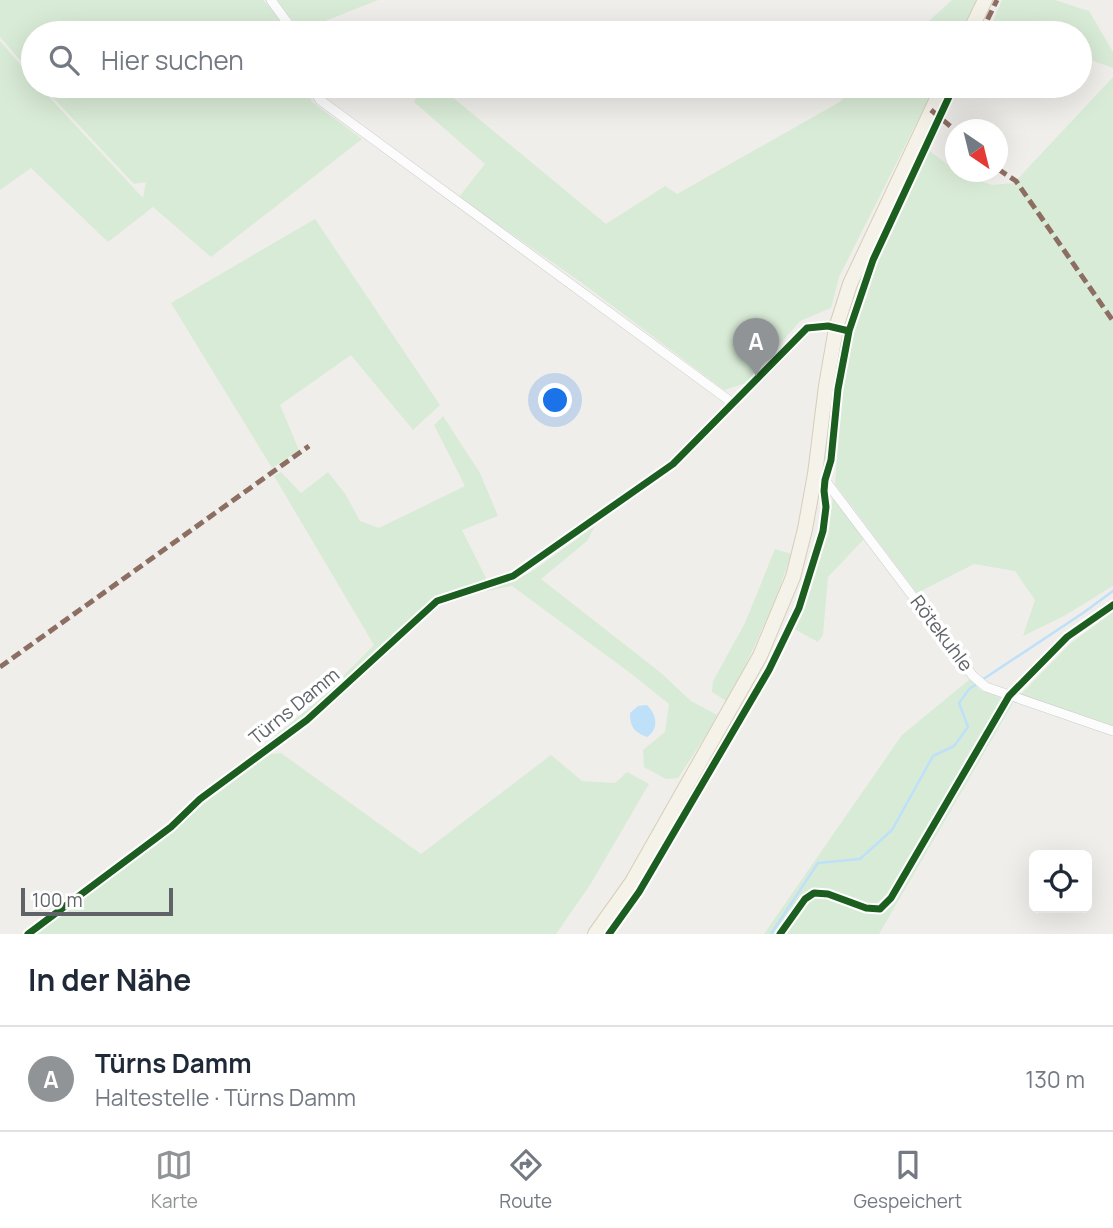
<!DOCTYPE html>
<html lang="de">
<meta charset="utf-8">
<style>
body{margin:0;font-family:Manrope,sans-serif;background:#f6f6f7;color:#1f2937}
.controls{position:absolute;right:21px;bottom:21px;display:grid;overflow:hidden;border-radius:10px;box-shadow:0 7px 28px #0002}
.controls button{width:63px;height:63px;display:grid;place-items:center;padding:0;border:0;border-bottom:2px solid #e0e1e3;background:#fff;color:#1f2937;font:35px sans-serif}
.compass{position:absolute;left:945px;top:119px;width:63px;height:63px;border-radius:50%;background:#fff;box-shadow:0 7px 28px #0002;rotate:145deg}
.scale{position:absolute;left:21px;bottom:18px;width:152px;box-sizing:border-box;padding-left:7px;border:4px solid #5f6368;border-top:0;font-size:19px;line-height:24px;white-space:nowrap;color:#5f6368;-webkit-text-stroke:5px #fff;paint-order:stroke}
.you{position:absolute;left:556px;top:401px;width:24px;height:24px;margin:-18px;border:5px solid #fff;border-radius:50%;background:#1a73e8;box-shadow:0 0 0 10px #1a73e833}
.badge{display:grid;place-items:center;width:46px;height:46px;border-radius:50%;background:#919496;color:#fff;font-size:23px;font-weight:700}
.pin{position:absolute;translate:-50% -58px;filter:drop-shadow(0 2px 4px #0008)}
.pin::after{content:'';position:absolute;top:37px;width:24px;height:21px;background:inherit;clip-path:polygon(0 0,100% 0,50% 100%)}
.list{margin:0;padding:0;list-style:none}
h2{display:flex;justify-content:space-between;align-items:center;height:91px;margin:0;padding:0 28px;font-size:30px}
h2 small{font-size:23px;font-weight:400;color:#747a83}
.list li{display:grid;grid-template-columns:46px 1fr auto;gap:21px;align-items:center;box-sizing:border-box;height:105px;padding:0 28px;border-top:2px solid #e0e1e3}
.list b{display:block;font-size:26px;white-space:nowrap}
.list p{margin:0;font-size:23px;white-space:nowrap;color:#747a83}
.list em{font-size:23px;font-style:normal;color:#747a83}
.icon{flex:none;width:38px;height:38px;fill:none;stroke:currentColor;stroke-width:2;stroke-linecap:round;stroke-linejoin:round}
.map{position:relative;flex:none;width:1113px;height:934px;overflow:hidden}
.search{position:absolute;background:#fff;box-shadow:0 7px 28px #0002;left:21px;right:21px;top:21px;height:77px;display:flex;align-items:center;gap:18px;box-sizing:border-box;padding:0 24px;border-radius:38px;color:#747a83;font-size:26px}
.sheet{height:196px;background:#fff}
nav{display:flex;justify-content:space-around;align-items:center;box-sizing:border-box;height:98px;border-top:2px solid #e0e1e3;background:#fff;font-size:19px;color:#747a83}
nav a{display:grid;justify-items:center;gap:4px}
nav .on{color:#919496}
.map>svg:first-child{display:block}
.green{fill:#d8ebd6}
.water{fill:#bfe0f9}
.lines{fill:none;stroke-linecap:round;stroke-linejoin:round}
.stream{stroke:#bfe0f9;stroke-width:2.5}
.street-casing{stroke:#cbcccc;stroke-width:10}
.primary-casing{stroke:#d7ceb8;stroke-width:16}
.street{stroke:#fdfcfc;stroke-width:9}
.primary{stroke:#f4f2e9;stroke-width:14}
.quiet{stroke:#8d6e63;stroke-width:5;stroke-dasharray:10 5;stroke-linecap:butt}
.cycleway-casing{stroke:#fff;stroke-width:11}
.cycleway{stroke:#1b5e20;stroke-width:7}
.labels{text-anchor:middle;dominant-baseline:central;stroke-width:7;stroke-linejoin:round;paint-order:stroke}
.street-label{font-size:19px;fill:#5f6368;stroke:#fff}
</style>
<div class="map">
<svg width="1113" height="934" viewBox="0 0 1113 934">
<rect width="100%" height="100%" fill="#efeeea"/>
<path class="green" d="M0,0H263L279,17L286,33H33V75L0,37Z
M277,0H378L300,31Z
M952,0H976L961,33H916Z
M1002,0H1055L1089,11L1113,52V68L1080,56V33H1018L992,24Z
M0,41L33,79V86H39L143,198L146,182L134,184L42,86H306L312,102L362,139L211,257L153,207L108,242L31,168L0,190Z
M1113,77V586L1064,616L1023,636L1035,600L1015,571L974,564L917,593L835,484L841,391L854,330L876,260L927,149L960,174L992,185L1014,183Z
M422,86H439L606,224L665,186L677,194L838,103L857,86H935L839,277L831,308L800,321L746,383L724,390L582,283L459,197L485,164L414,102Z
M315,219L440,405L413,430L351,355L280,405L299,450L272,468L171,303Z
M443,416L480,473L498,516L462,530L490,586L517,579L531,572L595,526L587,541L541,579L661,673L691,701L717,715L708,732L678,778L666,779L644,767L643,750L665,732L669,704L629,672L512,586L476,593L439,604L282,745L275,736L318,701L374,645L274,476L281,472L301,493L328,472L346,495L360,521L379,528L465,486L434,425Z
M833,496L864,539L828,577L823,635L818,642L794,629C800,616 804,602 809,588C820,557 830,528 833,496Z
M775,549L791,554L776,599L732,695L726,701L712,692L713,681L745,623Z
M1113,612V726L1019,696L1071,643Z
M970,679L980,690L1013,703L879,934H764L902,735Z
M281,753L421,854L551,755L582,781L615,783L627,772L649,784L590,885L556,934H34L169,834L207,801L271,754Z"/>
<path class="water" d="M647,705C656,714 660,728 647,737C634,732 630,727 630,713L638,706Z"/>
<g class="lines">
<path class="stream" d="M826,464L834,388L843,337
M982,680L1083,613L1113,591
M771,934L818,863L860,859L892,830L933,756L954,746L968,727L959,703L970,688L977,684"/>
<g class="street-casing">
<path id="street" d="M271,0L289,25L292,33
M311,86L320,100L734,404
M815,474L825,480L973,676L986,687L1113,731
M28,934L171,827L200,799L307,720L437,601L513,576L673,464L807,328L828,326L836,328"/>
</g>
<g class="primary-casing">
<path id="primary" d="M969,33L985,0
M595,934L632,882L760,656L793,577L805,529L815,474L826,386L836,328L850,284L943,86"/>
</g>
<use href="#street" class="street"/>
<use href="#primary" class="primary"/>
<path class="quiet" d="M981,33L997,0
M931,110L956,131
M998,169L1016,181L1113,321
M0,667L309,446"/>
<g class="cycleway-casing">
<path id="cycleway" d="M28,934L171,827L200,799L307,720L437,601L513,576L673,464L807,328L828,326L849,331
M609,934L639,892L769,670L799,608L823,531L826,507L824,491L825,480L831,460L838,389L849,331L873,260L954,86
M780,934L805,899L814,893L828,894L866,908L880,909L891,898L1009,696L1067,637L1113,605"/>
</g>
<use href="#cycleway" class="cycleway"/>
</g>
<g class="labels">
<g class="street-label">
<text transform="translate(942 633) rotate(53)">Rötekuhle</text>
<text transform="translate(294 706) rotate(-39)">Türns Damm</text>
</g>
</g>
</svg>
<div class="controls">
<button><svg class="icon" aria-label="locate" viewBox="0 0 24 24"><circle cx="12" cy="12" r="6"/><path d="M12 2v4M12 18v4M2 12h4M18 12h4"/></svg></button>
</div>
<svg class="compass" viewBox="-18 -18 36 36"><path d="M0-13l5 13h-10z" fill="#e53935"/><path d="M0 13l5-13h-10z" fill="#747a83"/></svg>
<div class="scale">100 m</div>
<div class="you"></div>
<div class="pin badge" style="left:756px;top:376px">A</div>
<div class="search"><svg class="icon" aria-label="search" viewBox="0 0 24 24"><circle cx="10" cy="10" r="6"/><path d="M15 15l6 6"/></svg>Hier suchen</div>
</div>
<section class="sheet">
<h2>In der Nähe<small></small></h2>
<ul class="list">
<li><span class="badge">A</span><div><b>Türns Damm</b><p>Haltestelle · Türns Damm</p></div><em>130 m</em></li>
</ul>
</section>
<nav>
<a class="on"><svg class="icon" aria-label="map" viewBox="0 0 24 24"><path d="M3 6l6-2 6 2 6-2v14l-6 2-6-2-6 2zM9 4v14M15 6v14"/></svg>Karte</a>
<a><svg class="icon" aria-label="directions" viewBox="0 0 24 24"><path d="M12 3l9 9-9 9-9-9zM9 14v-3h6M13 9l2 2-2 2"/></svg>Route</a>
<a><svg class="icon" aria-label="saved" viewBox="0 0 24 24"><path d="M7 4h10v16l-5-4-5 4z"/></svg>Gespeichert</a>
</nav>
